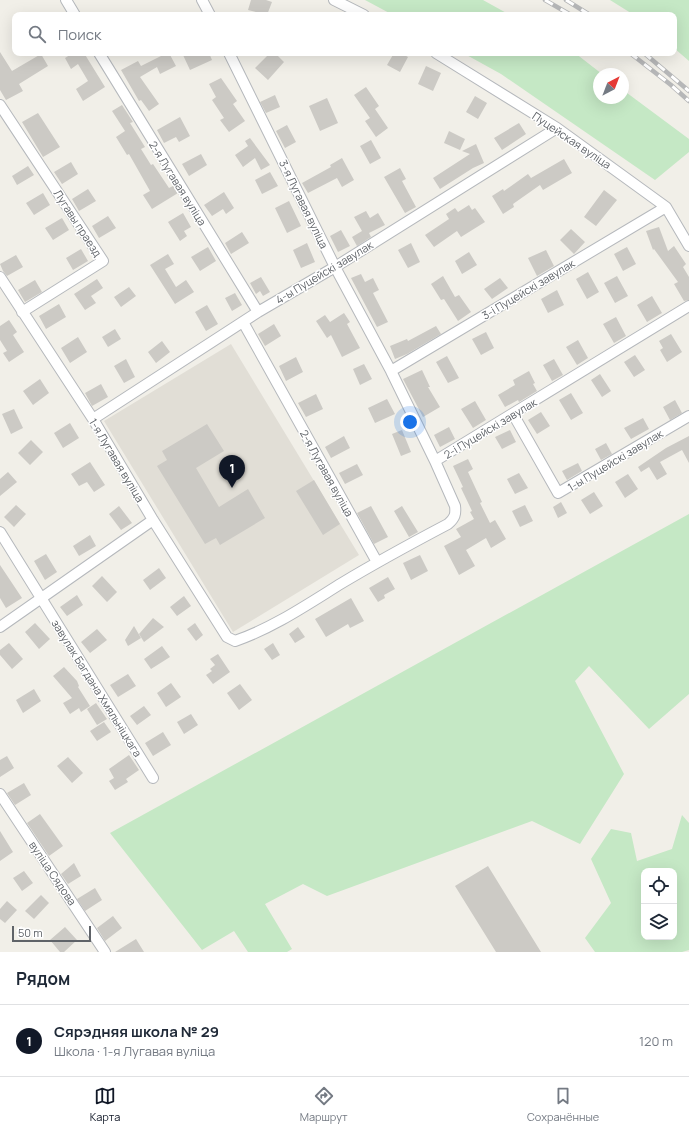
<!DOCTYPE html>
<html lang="ru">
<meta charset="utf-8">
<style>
body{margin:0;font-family:Manrope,sans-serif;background:#f2f2f3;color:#1f2937}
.controls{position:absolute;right:12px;bottom:12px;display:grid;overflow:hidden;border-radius:8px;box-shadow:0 4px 16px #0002}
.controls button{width:36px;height:36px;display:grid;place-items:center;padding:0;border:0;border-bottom:1px solid #e0e1e3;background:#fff;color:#1f2937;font:20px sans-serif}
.compass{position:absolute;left:593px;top:68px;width:36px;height:36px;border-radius:50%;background:#fff;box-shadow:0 4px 16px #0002;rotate:42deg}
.scale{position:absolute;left:12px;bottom:10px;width:79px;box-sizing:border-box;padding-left:4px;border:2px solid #5f6368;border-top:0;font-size:11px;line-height:14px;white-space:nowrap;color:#5f6368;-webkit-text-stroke:3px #fff;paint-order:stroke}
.you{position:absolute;left:410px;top:422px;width:14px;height:14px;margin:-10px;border:3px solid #fff;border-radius:50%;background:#1a73e8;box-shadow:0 0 0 6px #1a73e833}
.badge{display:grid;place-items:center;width:26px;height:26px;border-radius:50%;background:#111827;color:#fff;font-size:13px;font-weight:700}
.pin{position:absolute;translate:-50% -33px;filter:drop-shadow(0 1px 2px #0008)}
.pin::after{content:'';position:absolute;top:21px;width:14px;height:12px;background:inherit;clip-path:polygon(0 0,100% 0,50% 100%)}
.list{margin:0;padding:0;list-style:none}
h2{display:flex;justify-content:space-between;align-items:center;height:52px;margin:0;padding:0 16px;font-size:17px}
h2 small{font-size:13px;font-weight:400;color:#747a83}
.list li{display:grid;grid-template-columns:26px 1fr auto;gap:12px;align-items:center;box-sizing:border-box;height:72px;padding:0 16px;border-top:1px solid #e0e1e3}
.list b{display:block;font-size:15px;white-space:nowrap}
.list p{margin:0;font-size:13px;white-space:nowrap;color:#747a83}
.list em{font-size:13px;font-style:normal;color:#747a83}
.icon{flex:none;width:22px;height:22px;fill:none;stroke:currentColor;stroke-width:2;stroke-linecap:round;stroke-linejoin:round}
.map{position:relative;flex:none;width:689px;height:952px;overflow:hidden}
.search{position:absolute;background:#fff;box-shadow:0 4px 16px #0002;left:12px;right:12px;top:12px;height:44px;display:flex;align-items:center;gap:10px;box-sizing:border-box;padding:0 14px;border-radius:8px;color:#747a83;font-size:15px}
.sheet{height:124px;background:#fff}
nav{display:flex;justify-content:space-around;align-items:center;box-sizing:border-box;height:56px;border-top:1px solid #e0e1e3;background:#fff;font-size:11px;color:#747a83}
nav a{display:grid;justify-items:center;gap:2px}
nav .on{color:#111827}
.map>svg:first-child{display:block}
.education{fill:#e1ded6}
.green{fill:#c5e8c5;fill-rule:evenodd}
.building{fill:#cccac5}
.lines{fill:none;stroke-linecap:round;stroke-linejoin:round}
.street-casing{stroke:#b5b8bc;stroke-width:12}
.street{stroke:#fff;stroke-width:10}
.rail-casing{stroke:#b6b7b8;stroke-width:4.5}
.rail{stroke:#fff;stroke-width:3;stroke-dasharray:9;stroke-linecap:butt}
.labels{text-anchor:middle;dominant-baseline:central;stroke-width:3;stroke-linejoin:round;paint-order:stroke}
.street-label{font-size:11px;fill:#5f6368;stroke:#fff}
</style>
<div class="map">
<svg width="689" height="952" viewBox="0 0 689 952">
<rect width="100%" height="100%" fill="#f1efe8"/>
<path class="education" d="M231,344L359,555L233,632L104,421Z"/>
<path class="green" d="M365,0H483L510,15H393Z
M610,0H689V61L674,48V15H634Z
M463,53H575L602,74H599V98H623V90L689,139V152L655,180L501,74Z
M689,514V694L649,729L589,666L575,681L624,774L580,844L532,821L327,896L303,884L265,904L292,949L287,952H248L234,931L202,950L110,833Z
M682,815L689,823V950L682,952H595L585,938L611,903L591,859L611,829L631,833L637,861L672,849ZM644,871H674V937H644Z"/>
<path class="building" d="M251,0H266L272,2L267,15L248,10Z
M0,52L12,71L41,54L48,66L19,84L23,91L6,100L0,90Z
M73,53H84L105,87L83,101L76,89L88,81L78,64L71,69L65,58Z
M167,53H169L176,66L160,74L157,67L140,77L159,104L149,111L141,100L139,101L121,70L138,61L141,66Z
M188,53H209L212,60L190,70L183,55Z
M270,53H275L284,62L268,80L255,68Z
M394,53H401L408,57L400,72L387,65Z
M426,66L441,73L433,91L418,84Z
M221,78L237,101L233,104L245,121L229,132L220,120L224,118L212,100L216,97L209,84Z
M366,87L379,106L375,109L388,128L376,137L365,121L370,118L354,95Z
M275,95L280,107L266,113L260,102Z
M475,96L487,103L478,119L466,112Z
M327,98L338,123L320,131L309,106Z
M122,105L133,122L130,123L145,147L141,149L151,165L153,164L169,188L173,186L178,193L152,209L143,195L150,191L129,154L127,155L116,137L125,131L112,111Z
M38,113L60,147L43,157L22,122Z
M180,117L190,136L179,142L176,137L164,143L157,130Z
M519,123L526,134L502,150L494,138Z
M287,125L296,142L285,148L276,131Z
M449,131L465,139L460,150L444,143Z
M250,138L270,165L261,170L255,158L243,167L235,155L248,146L245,141Z
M371,140L381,158L370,164L360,146Z
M476,144L484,163L473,168L440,189L433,178L470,154L462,151Z
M201,154L207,165L189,176L182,164Z
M342,158L354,180L342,187L337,178L308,193L302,183L331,167L330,165Z
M564,159L572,173L543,190L540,185L513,204L514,207L503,214L492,196L503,189L504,191L528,174L531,178Z
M71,162L78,174L62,184L54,172Z
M28,166L34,175L17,185L12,176Z
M400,168L406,179L402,181L416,207L405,213L384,177Z
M270,172L278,186L262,194L255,180Z
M88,189L96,201L79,211L72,199Z
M604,190L617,200L596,226L584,217Z
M224,192L234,208L226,214L223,209L212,216L204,205Z
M43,193L50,205L34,215L26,203Z
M289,201L301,226L287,233L275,208Z
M469,205L472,210L475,208L485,222L461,237L457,231L434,247L425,235L449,219L446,214L455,208L458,212Z
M366,211L370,218L378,213L385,225L369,233L371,237L357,246L352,237L362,231L354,217Z
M183,213L191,227L184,231L187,236L180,241L168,222Z
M108,216L116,228L99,238L92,226Z
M62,218L69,230L53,240L45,228Z
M659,227L668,251L674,246L686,264L683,267L689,277V300L684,301L674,284L678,282L654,249L653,250L646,231Z
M571,229L585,242L574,254L560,240Z
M341,230L350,246L338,252L330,236Z
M242,232L249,243L231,254L225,243Z
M307,243L315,262L301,268L293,250Z
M411,243L420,262L408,268L398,250Z
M208,247L216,261L200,271L191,257Z
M627,247L636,264L623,271L614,254Z
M81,249L88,261L73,270L66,258Z
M546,250L554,266L537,276L528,258Z
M469,252L477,265L462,274L455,261Z
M168,254L174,264L165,269L176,287L186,280L194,292L175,304L150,265Z
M16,255L23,267L7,276L3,271L0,264Z
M588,272L599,292L587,299L576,279Z
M361,274L365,282L373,278L379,290L373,293L388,322L377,327L351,278Z
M443,276L455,297L459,295L471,312L458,321L444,299L441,300L431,284Z
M617,276L628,296L615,303L604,283Z
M261,277L270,292L263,296L260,291L256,294L250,283Z
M500,278L508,288L492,299L484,289Z
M97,279L103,288L91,296L96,303L85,310L74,294Z
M35,280L42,292L25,302L18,290Z
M129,287L136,296L121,307L114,297Z
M557,290L564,305L548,313L541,299Z
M235,293L242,305L232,311L225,298Z
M652,296L662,313L647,322L637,305Z
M59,304L66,317L46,329L39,316Z
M207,305L218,324L206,331L195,312Z
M344,313L350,322L347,324L360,348L342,357L331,335L327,338L316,321L325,315L330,322Z
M616,317L626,336L614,343L603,324Z
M9,320L17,332L13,335L24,352L9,362L3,353L7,351L0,340V326Z
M274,324L281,336L265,346L258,334Z
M436,326L441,334L407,354L395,359L390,346L407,339L408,341Z
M115,329L121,339L108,347L102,337Z
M486,332L494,348L481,355L472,339Z
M671,334L682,352L667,362L660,350L663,348L659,341Z
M78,337L87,352L70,363L61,348Z
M578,340L588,358L577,365L566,347Z
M162,341L170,352L156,363L148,352Z
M635,355L645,370L634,377L624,362Z
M447,356L459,378L448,383L436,362Z
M296,357L303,372L286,381L279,366Z
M126,359L135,377L124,383L114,366Z
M554,359L563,375L552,381L543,365Z
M364,364L372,379L360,385L353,369Z
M422,370L430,387H428L440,407L423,417L403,379Z
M529,371L535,383L533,384L537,391L519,402L518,400L505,407L498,395L515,385L513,380Z
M600,374L611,391L602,397L591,380Z
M40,379L49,393L33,405L23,391Z
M101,384L108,397L92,406L85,393Z
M571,393L583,413L571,420L559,400Z
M316,394L323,409L306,417L298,403Z
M387,399L395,414L375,423L368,408Z
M675,400L682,413L670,420L663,407Z
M475,401L486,420L473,428L461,409Z
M14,409L23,428L11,434L2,414Z
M541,412L550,426L537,434L528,420Z
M643,418L649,429L631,439L624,428Z
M70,423L79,438L63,448L54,433Z
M207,424L224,451L196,468L219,507L248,489L265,518L220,545L216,538L205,544L157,466L167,460L162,451Z
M449,427L455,439L440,447L434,435Z
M402,430L411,452L401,456L392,434Z
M510,430L516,442L502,449L495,437Z
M344,436L350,448L331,458L325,447Z
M689,436V463L682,450L660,462L667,474L657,480L649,467L641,472L638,467L666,448Z
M31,440L43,452L30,465L18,453Z
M606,443L612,454L601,460L595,449Z
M468,459L473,469L468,472L482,502L480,503L490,523L495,520L506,539L491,548L486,538L466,550L475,566L459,575L444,546L461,537L456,529L474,519L470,512L472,511L461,488L463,487L453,466Z
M90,462L105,485L94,492L87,482L79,486L71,474Z
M578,463L582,471L567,480L562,471Z
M357,464L363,475L345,484L339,473Z
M8,472L17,482L0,496V479Z
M519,473L528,488L515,494L507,479Z
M628,474L638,489L625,498L615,482Z
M314,480L340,524L323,535L296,491Z
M594,492L603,506L590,514L581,500Z
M561,502L567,513L558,518L553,507Z
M16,505L26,514L14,527L4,517Z
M525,505L533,521L520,527L512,511Z
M119,506L132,523L121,530L109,514Z
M371,506L388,537L374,544L357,513Z
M402,506L418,532L409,537L394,511Z
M90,535L96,546L79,556L73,546Z
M46,554L57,572L45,580L34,561Z
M420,555L428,571L411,580L403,563Z
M0,565L22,598L6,608L0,598Z
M159,568L166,578L150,590L143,580Z
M102,576L117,592L107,602L92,586Z
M388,577L395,589L384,595L385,598L378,602L369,588Z
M77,595L83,605L67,616L60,607Z
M184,596L191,606L177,616L170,607Z
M351,598L364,621L350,628L348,624L326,637L315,619Z
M153,618L164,627L144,642L139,634Z
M35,623L50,639L39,649L25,632Z
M195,623L203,635L196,641L187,629Z
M134,626L141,638L128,646L125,640Z
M298,627L305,637L295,643L289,634Z
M97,629L107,640L90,653L81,642Z
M9,643L23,659L12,669L0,655V650Z
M273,643L280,655L272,660L264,649Z
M162,646L170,657L151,669L144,659Z
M218,654L230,672L213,684L206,675L212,671L210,669L215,665L210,659Z
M64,667L77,681L79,686L78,687L90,706L81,712L79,708L70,714L63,703L72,698L53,676Z
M128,674L136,686L118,697L110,685Z
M171,683L181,697L166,707L157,693Z
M240,684L252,700L239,710L227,693Z
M34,689L41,701L23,713L16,700Z
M96,703L107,719L97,725L87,709Z
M144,706L151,715L137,725L130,716Z
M191,714L198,725L184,734L177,722Z
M104,722L111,732L97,741L90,731Z
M163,732L171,745L153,756L145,743Z
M129,755L139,770L126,779L128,782L115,790L109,781L114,778L109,769Z
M7,756L14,768L0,777V760Z
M68,757L83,773L72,783L57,766Z
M24,783L31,795L15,805L7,793Z
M40,814L63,846L49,856L27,823Z
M0,831L13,852L0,861Z
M74,863L81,876L68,884L61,874Z
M488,866L541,952H496L455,886Z
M24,871L33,883L22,891L13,878Z
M95,888L102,900L85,911L77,899Z
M41,895L49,903L34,919L25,911Z
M7,901L17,910L5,923L0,919V909Z
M113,916L122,928L105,941L97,928Z
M65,927L77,940L64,952H60L50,940Z
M136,939L144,952H115Z"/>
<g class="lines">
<g class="street-casing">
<path id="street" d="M66,0L75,15
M202,0L210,15
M334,0L364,15
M99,53L258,312
M229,53L335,267L391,371L435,461
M436,53L557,128L666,207L689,246
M0,105L103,261L22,312
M0,277L93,419L153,520L227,637L235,641C273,628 308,604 342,583C377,562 412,543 448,524C455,518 456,514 455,506L435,461L689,306
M243,322L377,562
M391,371L666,207
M513,414L558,493L689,416
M93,419L258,312L335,267L557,128
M0,532L153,778
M0,627L153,520
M0,794L105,952"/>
</g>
<use href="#street" class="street"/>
<g class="rail-casing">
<path id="rail" d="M545,0L571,15
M566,0L590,15
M630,53L671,85L689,101
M644,53L689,91"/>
</g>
<use href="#rail" class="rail"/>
</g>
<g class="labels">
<g class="street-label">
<text transform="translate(572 140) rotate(34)">Пуцейская вуліца</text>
<text transform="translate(178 183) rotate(58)">2-я Лугавая вуліца</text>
<text transform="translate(304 204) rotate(64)">3-я Лугавая вуліца</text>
<text transform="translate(78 223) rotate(57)">Лугавы праезд</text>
<text transform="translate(324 272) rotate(-31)">4-ы Пуцейскі завулак</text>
<text transform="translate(528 289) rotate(-31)">3-і Пуцейскі завулак</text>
<text transform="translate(490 428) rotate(-31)">2-і Пуцейскі завулак</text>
<text transform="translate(117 460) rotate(59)">1-я Лугавая вуліца</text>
<text transform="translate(615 460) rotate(-31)">1-ы Пуцейскі завулак</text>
<text transform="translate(327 473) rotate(61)">2-я Лугавая вуліца</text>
<text transform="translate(97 688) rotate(58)">завулак Багдана Хмяльніцкага</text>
<text transform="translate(53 873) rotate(56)">вуліца Сядова</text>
</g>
</g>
</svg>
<div class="controls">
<button><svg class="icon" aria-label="locate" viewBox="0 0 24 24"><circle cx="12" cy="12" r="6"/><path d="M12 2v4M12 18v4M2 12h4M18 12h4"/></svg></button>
<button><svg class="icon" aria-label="layers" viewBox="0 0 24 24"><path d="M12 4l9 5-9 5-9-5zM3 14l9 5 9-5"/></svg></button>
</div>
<svg class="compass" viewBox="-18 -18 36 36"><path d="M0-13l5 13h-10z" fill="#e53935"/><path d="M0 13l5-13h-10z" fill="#747a83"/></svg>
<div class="scale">50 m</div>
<div class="you"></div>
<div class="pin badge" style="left:232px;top:488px">1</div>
<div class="search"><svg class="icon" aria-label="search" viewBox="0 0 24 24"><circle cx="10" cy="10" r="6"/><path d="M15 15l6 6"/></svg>Поиск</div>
</div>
<section class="sheet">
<h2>Рядом<small></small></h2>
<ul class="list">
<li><span class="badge">1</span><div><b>Сярэдняя школа № 29</b><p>Школа · 1-я Лугавая вуліца</p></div><em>120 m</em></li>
</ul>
</section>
<nav>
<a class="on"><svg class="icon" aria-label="map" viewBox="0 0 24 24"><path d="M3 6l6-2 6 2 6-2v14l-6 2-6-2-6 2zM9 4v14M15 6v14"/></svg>Карта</a>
<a><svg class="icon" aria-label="directions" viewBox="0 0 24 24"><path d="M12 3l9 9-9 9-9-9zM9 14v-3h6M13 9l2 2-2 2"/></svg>Маршрут</a>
<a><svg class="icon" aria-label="saved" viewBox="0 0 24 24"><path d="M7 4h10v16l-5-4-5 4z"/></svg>Сохранённые</a>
</nav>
